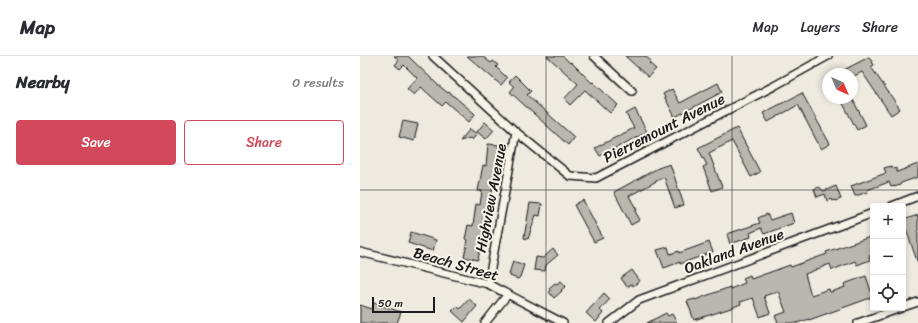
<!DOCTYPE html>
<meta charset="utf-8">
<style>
body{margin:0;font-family:Sriracha,sans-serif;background:#f2f2f3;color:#2b2b33}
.controls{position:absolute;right:12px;bottom:12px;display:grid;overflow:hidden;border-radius:4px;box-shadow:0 2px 6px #0003}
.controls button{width:36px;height:36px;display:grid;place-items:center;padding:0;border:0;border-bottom:1px solid #e1e1e2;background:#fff;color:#2b2b33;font:20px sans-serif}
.compass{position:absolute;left:462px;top:12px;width:36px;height:36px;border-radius:50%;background:#fff;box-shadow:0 2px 6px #0003;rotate:136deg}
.scale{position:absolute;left:12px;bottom:10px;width:63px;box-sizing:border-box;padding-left:4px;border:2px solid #1c1c1c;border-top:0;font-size:11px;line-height:14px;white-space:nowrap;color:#1c1c1c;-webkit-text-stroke:3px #f7f3e8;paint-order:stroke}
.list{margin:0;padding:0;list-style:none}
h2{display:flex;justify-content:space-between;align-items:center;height:52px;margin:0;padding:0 16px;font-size:17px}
h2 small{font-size:13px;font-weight:400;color:#7c7c81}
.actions{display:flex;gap:8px;padding:12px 16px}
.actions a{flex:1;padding:9px 0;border:1px solid #d1495b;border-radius:4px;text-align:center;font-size:14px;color:#d1495b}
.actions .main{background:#d1495b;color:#fff}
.icon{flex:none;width:22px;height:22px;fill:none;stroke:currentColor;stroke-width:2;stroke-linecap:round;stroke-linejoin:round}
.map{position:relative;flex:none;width:558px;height:267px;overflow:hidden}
header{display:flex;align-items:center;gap:24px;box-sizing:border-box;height:56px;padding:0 20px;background:#fff;border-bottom:1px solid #e1e1e2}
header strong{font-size:19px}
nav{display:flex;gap:22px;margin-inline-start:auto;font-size:14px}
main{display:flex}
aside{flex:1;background:#fff}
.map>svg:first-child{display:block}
.building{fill:#bab7af;stroke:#1c1c1c}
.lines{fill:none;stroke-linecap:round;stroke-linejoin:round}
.street-casing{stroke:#1c1c1c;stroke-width:10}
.street{stroke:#f7f3e8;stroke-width:7}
.grid{fill:none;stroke:#1c1c1c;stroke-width:1;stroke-opacity:0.55}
.labels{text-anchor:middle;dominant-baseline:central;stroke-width:4;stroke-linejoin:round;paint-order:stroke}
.street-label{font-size:15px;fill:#1c1c1c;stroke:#f7f3e8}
</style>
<header>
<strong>Map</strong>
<nav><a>Map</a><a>Layers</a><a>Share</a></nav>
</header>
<main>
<aside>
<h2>Nearby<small>0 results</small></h2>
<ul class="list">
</ul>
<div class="actions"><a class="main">Save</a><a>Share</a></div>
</aside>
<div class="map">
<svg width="558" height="267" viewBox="0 0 558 267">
<rect width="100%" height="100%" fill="#eeeae0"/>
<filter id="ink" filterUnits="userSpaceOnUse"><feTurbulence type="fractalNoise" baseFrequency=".025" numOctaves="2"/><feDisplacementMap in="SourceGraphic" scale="8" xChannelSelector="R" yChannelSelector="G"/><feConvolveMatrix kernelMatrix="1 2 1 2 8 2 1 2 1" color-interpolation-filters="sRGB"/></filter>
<g filter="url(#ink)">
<path class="building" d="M34,0H48L78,29L88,37L89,36L115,58L109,66L86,46L82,50L61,31L54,39L47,33L57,22L44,9L40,13L35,9L39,4Z
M107,0H122L131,7L133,5L138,9L136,11L147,22L141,29Z
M187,0H203L210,7L211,6L232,27L233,26L258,49L250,57L225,34L210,49L204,43L218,28Z
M265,0H285L291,5L289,7L296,13L288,21Z
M509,1L514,9L511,11L540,53L531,59L502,16L492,21V18H476Z
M155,19L171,35L167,39L214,81L208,89L150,36L154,31L149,26Z
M358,27L362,36L315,61L303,38L312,33L320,47Z
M442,37L470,88L461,93L438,49L408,66L403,57Z
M480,42H492L506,69L497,74Z
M275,53L287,76L240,100L235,92L274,72L266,58Z
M43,65L58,68L54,85L39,81Z
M125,66L134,74L126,83L117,76Z
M377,72L400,116L391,121L372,85L349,97L362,131L352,135L343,111L347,109L338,92Z
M110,73L117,78L112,84L110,82L100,85Z
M128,88L139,89L138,100L127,166H125L118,204L104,201L108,184L105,183L108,169L113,170L116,148L120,149L122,135H118L123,109L126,110Z
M310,108L324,149L315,152L304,121L269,140L277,154L275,155L280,164L271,169L254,136L298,112Z
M558,108V121L541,127L540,129L534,131V130L531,131L529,126L507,134L508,136L495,140L491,130L526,117L524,112L531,110L533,113L536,112L537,116Z
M476,130L481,143L475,145L474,144L472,145L471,143L467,145L465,138L457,141L454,133L459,131L464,135Z
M223,144L243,182L234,186L214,149Z
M170,147L182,148L180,160L176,159L168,183L164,182Z
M431,157L434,167L404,178L401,172L390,177L391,181L370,188L367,178L400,167L398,162L407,158L410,164Z
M558,159V205H557L543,164Z
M51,176L76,184L73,195L48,187Z
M513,180V199L509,200L510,204L497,209L495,205L472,214L470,208L445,218L451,239L469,233L470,236H471L485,231L484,228L506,220L513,241L449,264V263L437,267H418L415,260L426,256L418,235L404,240L410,257L400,261L393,242L380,246L381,248L371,252L334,264L327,245L335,243V244L370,231V233L385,227L383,222L390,219L391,223L430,209L431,211L467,198L466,196Z
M349,186L353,196L325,206L320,208V206L304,212L297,194L308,191L310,198L319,195V197Z
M193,193L198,199L186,209L185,215L174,214L176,201L183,202Z
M153,205L164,209L160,221L158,223L150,220V218H149Z
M272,214L280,225L273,230L272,228L267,231L261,222Z
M201,225L206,230L201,234L202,235L194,242L189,236L190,234L189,232L195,227L197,228Z
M244,237L250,243L240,254L243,257L236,266L226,257Z
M109,243L117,250L104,266L92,255L97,250L100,253Z
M14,247L41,256L37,267H0V249L12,253Z
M306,257L308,260L312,258L317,267H287Z"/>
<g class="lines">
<g class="street-casing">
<path id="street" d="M73,0L156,76L210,120L236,122L414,30L468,0
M234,0L272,35
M532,150L558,140
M0,196L128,228L203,267
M128,228L156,76
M543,251L558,246
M125,267L148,238
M249,267L279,244L513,157
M498,267L541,252"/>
</g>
<use href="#street" class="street"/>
</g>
</g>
<path class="grid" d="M186,0V267M372,0V267M0,134H558"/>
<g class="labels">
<g class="street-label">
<text transform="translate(304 72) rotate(-27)">Pierremount Avenue</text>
<text transform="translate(131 142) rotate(-79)">Highview Avenue</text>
<text transform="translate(374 195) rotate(-20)">Oakland Avenue</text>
<text transform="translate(96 208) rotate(16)">Beach Street</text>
</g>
</g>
</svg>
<div class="controls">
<button>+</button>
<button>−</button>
<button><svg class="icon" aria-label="locate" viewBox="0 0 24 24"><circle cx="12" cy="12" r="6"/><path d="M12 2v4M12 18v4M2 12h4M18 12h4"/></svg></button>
</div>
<svg class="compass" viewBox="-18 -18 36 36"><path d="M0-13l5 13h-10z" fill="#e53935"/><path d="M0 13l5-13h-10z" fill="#7c7c81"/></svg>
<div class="scale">50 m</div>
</div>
</main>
